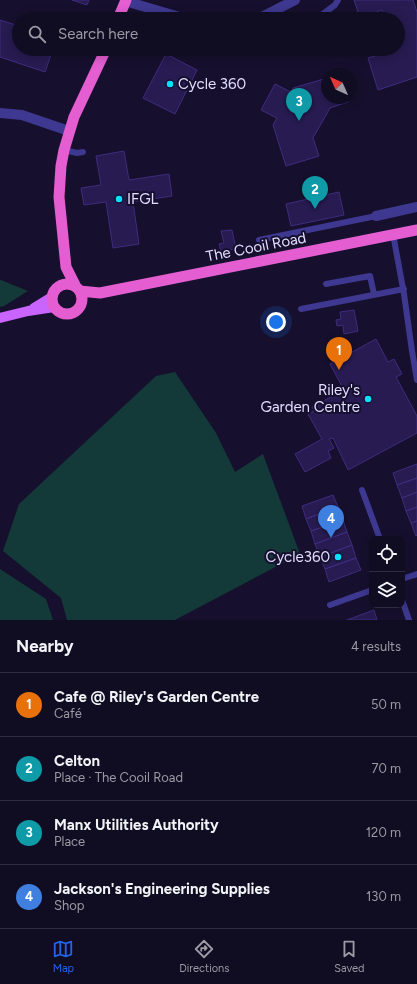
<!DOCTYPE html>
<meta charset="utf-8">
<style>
body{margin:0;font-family:Figtree,sans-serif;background:#1e1a2f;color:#f1f3f6}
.controls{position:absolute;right:12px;bottom:12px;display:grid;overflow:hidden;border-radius:8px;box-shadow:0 2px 10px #0003}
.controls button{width:36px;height:36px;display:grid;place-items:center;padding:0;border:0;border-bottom:1px solid #302c40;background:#100c22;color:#f1f3f6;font:20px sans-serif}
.compass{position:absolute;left:321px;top:68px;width:36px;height:36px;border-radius:50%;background:#100c22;box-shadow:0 2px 10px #0003;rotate:315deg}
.you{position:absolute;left:276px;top:322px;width:14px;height:14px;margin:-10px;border:3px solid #fff;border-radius:50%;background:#1a73e8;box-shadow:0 0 0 6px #1a73e833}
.badge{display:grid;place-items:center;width:26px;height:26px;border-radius:50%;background:#2563eb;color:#fff;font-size:13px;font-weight:700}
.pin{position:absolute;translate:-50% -33px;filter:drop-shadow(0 1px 2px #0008)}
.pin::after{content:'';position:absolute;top:21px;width:14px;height:12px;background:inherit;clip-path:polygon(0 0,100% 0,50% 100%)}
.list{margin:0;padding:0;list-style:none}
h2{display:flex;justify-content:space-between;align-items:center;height:52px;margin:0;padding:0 16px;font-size:17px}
h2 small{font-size:13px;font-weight:400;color:#9c9ba5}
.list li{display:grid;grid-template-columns:26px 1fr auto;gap:12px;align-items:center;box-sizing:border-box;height:64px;padding:0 16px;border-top:1px solid #302c40}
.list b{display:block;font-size:15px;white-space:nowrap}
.list p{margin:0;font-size:13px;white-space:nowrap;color:#9c9ba5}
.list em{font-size:13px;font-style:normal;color:#9c9ba5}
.icon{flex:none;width:22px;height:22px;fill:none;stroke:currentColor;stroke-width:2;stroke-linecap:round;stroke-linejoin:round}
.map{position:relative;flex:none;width:417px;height:620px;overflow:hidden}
.search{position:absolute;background:#100c22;box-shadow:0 2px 10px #0003;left:12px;right:12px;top:12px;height:44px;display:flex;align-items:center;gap:10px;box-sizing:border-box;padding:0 14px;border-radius:22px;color:#9c9ba5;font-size:15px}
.sheet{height:308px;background:#100c22}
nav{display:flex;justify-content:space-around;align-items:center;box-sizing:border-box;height:56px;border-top:1px solid #302c40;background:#100c22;font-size:11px;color:#9c9ba5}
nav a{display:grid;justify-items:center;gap:2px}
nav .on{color:#2563eb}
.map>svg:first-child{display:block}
.green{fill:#133938}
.building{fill:#271b51;stroke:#3e2c7e}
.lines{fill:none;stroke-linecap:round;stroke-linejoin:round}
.service{stroke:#3e3890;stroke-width:6}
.minor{stroke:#3e3890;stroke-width:10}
.primary{stroke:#c964ff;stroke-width:10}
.trunk{stroke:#e45ed2;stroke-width:11}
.poi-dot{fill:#09e0ff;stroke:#16102e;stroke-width:1.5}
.labels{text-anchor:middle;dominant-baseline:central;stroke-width:4;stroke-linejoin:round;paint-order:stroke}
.poi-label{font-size:15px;fill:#e2ddff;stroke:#16102e;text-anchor:start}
.street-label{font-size:15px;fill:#e2ddff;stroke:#16102e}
</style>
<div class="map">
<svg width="417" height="620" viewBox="0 0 417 620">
<rect width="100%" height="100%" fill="#16102e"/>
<path class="green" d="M0,280H1L28,291L4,306L0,307Z
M175,372L216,433L235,472L263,454L300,554L175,620H67L61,598L3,551L19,504L156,376Z
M0,569L46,599L53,620H0Z"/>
<path class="building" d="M72,0H89L87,5Z
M354,0H413L417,12V77L378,90L368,58L398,49V19H385L382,10L360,18Z
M0,20L19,26V49H53L45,72L0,57Z
M166,54L197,70L175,114L143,98Z
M327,78V98H347L348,102L330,108L313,138L319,156L286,166L273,125L277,118L261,110L275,84L291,92L293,88Z
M124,151L129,180L169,174L172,196L133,202L139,244L113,248L106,202L84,205L81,188L101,185L96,156Z
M339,192L344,215L291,226L286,204Z
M232,230L236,249L221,252L219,244L224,243L221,231Z
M354,310L358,331L344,334L343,325L337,326L336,320L341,319L340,312Z
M376,339L388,362L394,359L402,374L396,377L417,416V433L348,470L333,438L329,439L334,448L328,451L331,458L305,472L295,454L322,439L308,414L314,411L312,407L344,390L330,364Z
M417,464V478L397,485L393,473Z
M417,478V492L402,498L397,485Z
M417,492V507L406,511L402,498Z
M333,495L338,507L306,519L302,506Z
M338,507L343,520L311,531L306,519Z
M417,507V521L411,523L406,511Z
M343,520L347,532L315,544L311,531Z
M417,521V535L416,536L411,523Z
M347,532L352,545L320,557L315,544Z
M352,545L356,558L325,569L320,557Z
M356,558L361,570L329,582L325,569Z
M374,610L377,620H347Z"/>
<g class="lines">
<path class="service" d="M316,19L335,5L338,0
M64,150L77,153L83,152
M393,234L404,294L412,351L417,380
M259,240L376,216
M326,284L370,276L374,294
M301,309L404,289
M362,490L380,539
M402,579L417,574
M402,600L409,620
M330,605L372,590"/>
<path class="minor" d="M125,1L186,19
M258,19L295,0
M0,113L22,115L69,131
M376,216L417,207"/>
<path class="primary" d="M34,308L52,297
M0,318L28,311L54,307"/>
<path class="trunk" d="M118,19L126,0
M52 299a15 15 0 1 1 30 0a15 15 0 1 1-30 0Z
M76,287L66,267L59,197L61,166L64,150L74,117L106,49
M80,291L100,293L417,230"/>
</g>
<g class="poi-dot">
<circle cx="170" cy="84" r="4"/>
<circle cx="119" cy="199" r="4"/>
<circle cx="368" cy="399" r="4"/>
<circle cx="338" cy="557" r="4"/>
</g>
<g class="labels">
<g class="poi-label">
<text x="178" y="84">Cycle 360</text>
<text x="127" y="199">IFGL</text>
<text x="360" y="390" text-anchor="end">Riley's<tspan x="360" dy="17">Garden Centre</tspan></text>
<text x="330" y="557" text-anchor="end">Cycle360</text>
</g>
<g class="street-label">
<text transform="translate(256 247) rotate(-11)">The Cooil Road</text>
</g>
</g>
</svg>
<div class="controls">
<button><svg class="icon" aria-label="locate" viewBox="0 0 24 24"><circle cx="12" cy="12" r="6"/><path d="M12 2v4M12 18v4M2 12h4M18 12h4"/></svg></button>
<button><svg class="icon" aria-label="layers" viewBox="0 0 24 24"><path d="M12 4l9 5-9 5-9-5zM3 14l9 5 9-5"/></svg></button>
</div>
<svg class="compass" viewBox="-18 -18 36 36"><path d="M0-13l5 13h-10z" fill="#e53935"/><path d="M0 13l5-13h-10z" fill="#9c9ba5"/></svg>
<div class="you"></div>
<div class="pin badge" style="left:339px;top:370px;background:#e8710a">1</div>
<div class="pin badge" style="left:315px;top:209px;background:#0f9aa8">2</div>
<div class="pin badge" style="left:299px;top:121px;background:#0f9aa8">3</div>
<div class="pin badge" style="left:331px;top:538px;background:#3f7fe0">4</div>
<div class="search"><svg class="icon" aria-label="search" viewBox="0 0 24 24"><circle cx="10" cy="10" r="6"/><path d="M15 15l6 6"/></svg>Search here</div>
</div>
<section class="sheet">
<h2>Nearby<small>4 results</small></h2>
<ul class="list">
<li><span class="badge" style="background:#e8710a">1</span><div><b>Cafe @ Riley's Garden Centre</b><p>Café</p></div><em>50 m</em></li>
<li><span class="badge" style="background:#0f9aa8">2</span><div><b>Celton</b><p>Place · The Cooil Road</p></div><em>70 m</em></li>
<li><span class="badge" style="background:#0f9aa8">3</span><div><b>Manx Utilities Authority</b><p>Place</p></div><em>120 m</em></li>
<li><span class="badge" style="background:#3f7fe0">4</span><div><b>Jackson's Engineering Supplies</b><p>Shop</p></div><em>130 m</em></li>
</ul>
</section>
<nav>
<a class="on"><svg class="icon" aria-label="map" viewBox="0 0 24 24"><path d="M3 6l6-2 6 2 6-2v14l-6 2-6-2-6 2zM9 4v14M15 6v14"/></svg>Map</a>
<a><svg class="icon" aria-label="directions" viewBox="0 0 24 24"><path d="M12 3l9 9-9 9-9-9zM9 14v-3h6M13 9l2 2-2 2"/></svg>Directions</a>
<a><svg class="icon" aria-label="saved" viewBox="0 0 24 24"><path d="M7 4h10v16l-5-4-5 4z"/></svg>Saved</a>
</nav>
